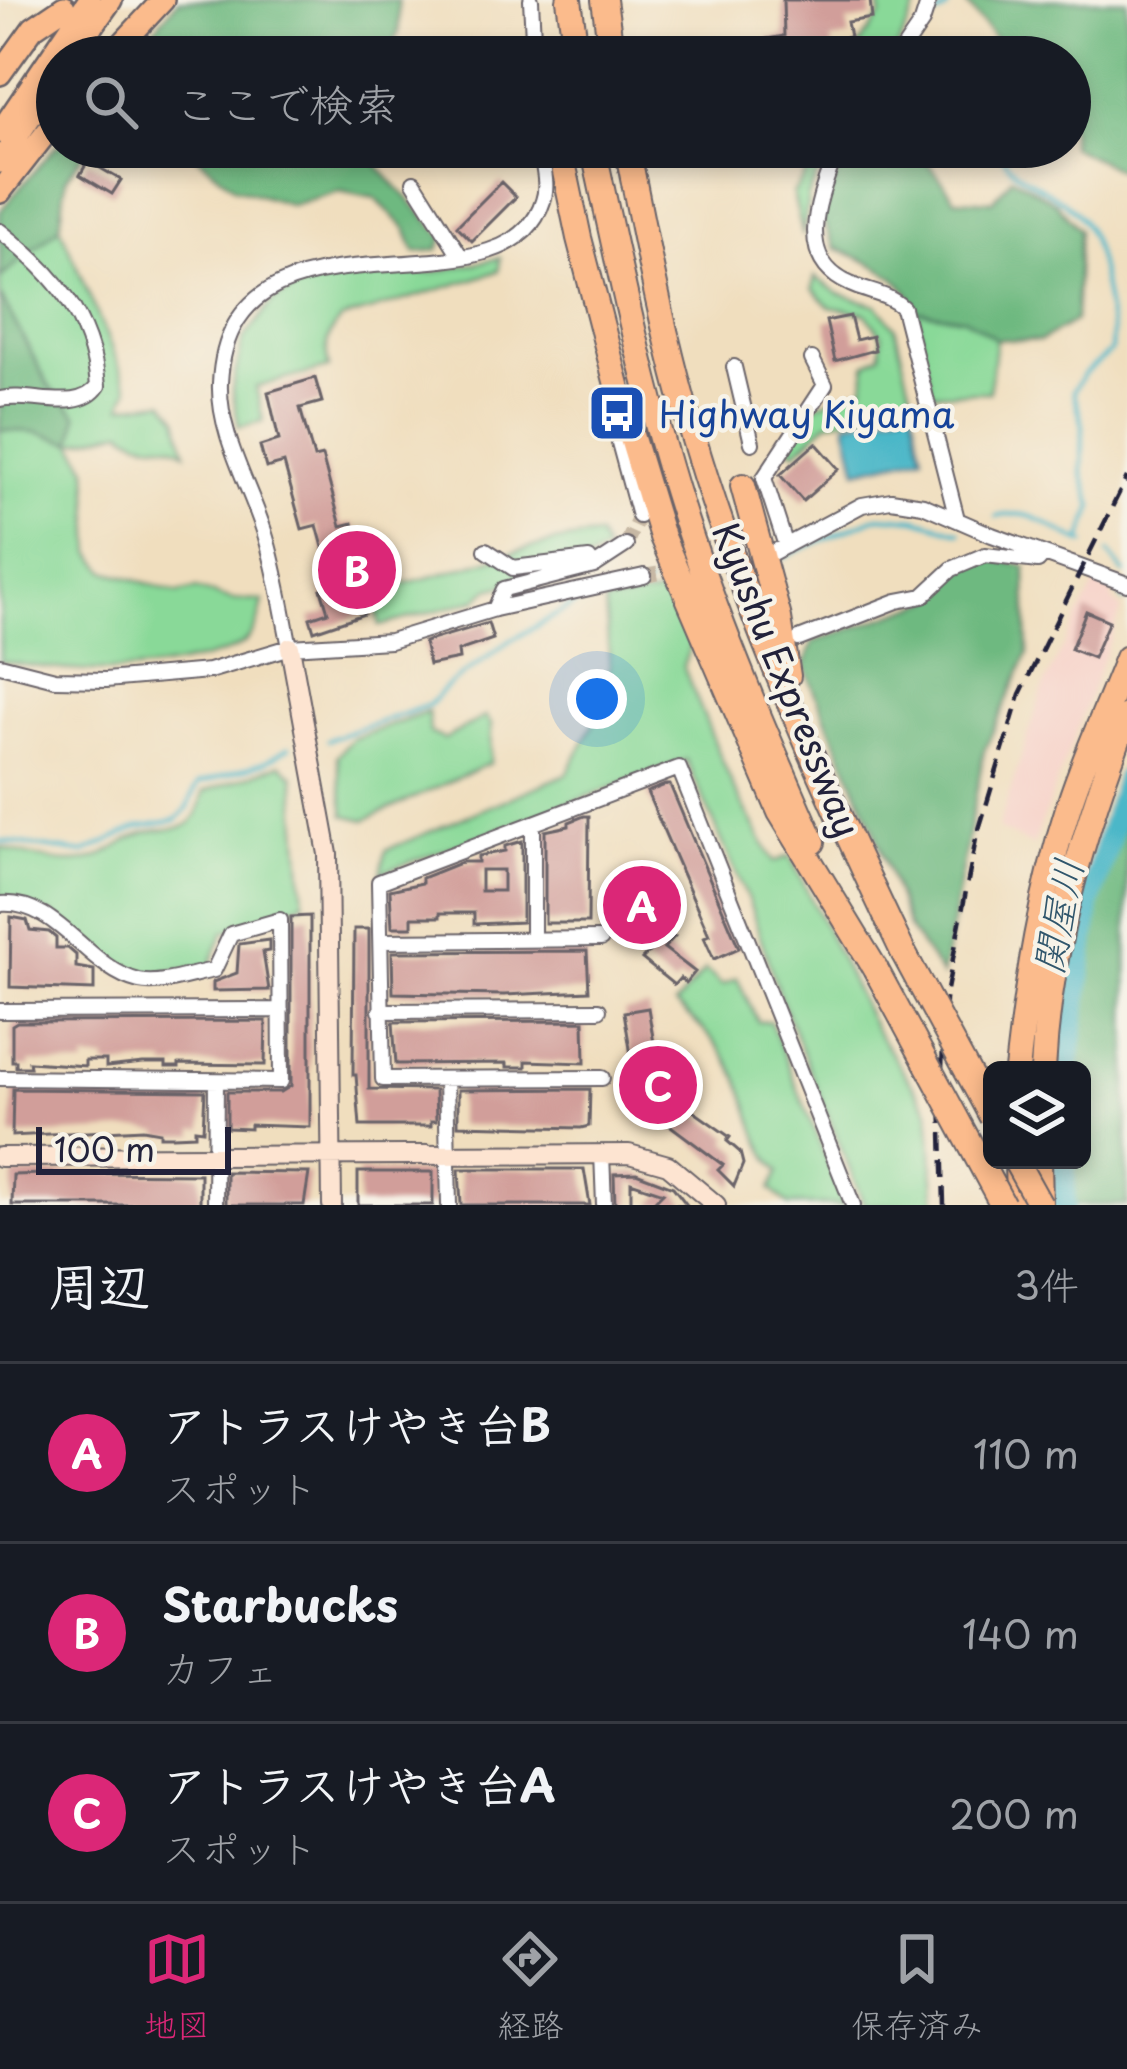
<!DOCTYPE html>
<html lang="ja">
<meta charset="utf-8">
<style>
body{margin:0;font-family:"Playpen Sans","Klee One",sans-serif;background:#20242c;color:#f1f3f6}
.controls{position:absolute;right:36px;bottom:36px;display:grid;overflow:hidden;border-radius:18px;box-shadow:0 6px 18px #0003}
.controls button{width:108px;height:108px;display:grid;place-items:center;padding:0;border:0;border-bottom:3px solid #363941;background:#171b24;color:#f1f3f6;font:60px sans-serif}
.scale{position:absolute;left:36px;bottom:30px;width:195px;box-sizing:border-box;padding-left:12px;border:6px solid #22223b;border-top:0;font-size:33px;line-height:42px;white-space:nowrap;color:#22223b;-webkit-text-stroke:9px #f7f3e8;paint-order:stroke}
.you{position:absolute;left:597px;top:699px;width:42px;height:42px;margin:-30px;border:9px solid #fff;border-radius:50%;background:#1a73e8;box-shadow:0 0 0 18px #1a73e833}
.badge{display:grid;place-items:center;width:78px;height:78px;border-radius:50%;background:#db2777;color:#fff;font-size:39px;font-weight:700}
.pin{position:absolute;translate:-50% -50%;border:6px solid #fff;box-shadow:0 3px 12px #0006}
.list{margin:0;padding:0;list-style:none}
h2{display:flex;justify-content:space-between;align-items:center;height:156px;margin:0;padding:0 48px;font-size:51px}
h2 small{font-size:39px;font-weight:400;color:#9ea1a6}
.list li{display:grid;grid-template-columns:78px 1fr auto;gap:36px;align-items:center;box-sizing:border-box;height:180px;padding:0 48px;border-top:3px solid #363941}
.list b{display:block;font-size:45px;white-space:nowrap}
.list p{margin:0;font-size:39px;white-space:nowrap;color:#9ea1a6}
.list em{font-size:39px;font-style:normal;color:#9ea1a6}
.icon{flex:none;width:66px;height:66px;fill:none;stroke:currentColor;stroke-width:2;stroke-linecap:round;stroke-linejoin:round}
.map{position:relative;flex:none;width:1127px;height:1205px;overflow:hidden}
.search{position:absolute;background:#171b24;box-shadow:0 6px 18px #0003;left:36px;right:36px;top:36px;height:132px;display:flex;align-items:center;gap:30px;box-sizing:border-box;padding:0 42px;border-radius:66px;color:#9ea1a6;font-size:45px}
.sheet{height:696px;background:#171b24}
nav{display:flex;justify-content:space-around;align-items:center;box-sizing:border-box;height:168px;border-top:3px solid #363941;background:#171b24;font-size:33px;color:#9ea1a6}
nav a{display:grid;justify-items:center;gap:6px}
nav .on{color:#db2777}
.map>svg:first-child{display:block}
.built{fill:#f7d1c8}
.green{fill:#89d998;stroke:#567e6a;stroke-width:3}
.forest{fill:#6eb980;stroke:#486e5e;stroke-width:3}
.water{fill:#4bb7c8;stroke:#366c82;stroke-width:3}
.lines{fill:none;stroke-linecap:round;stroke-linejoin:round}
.stream{stroke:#4bb7c8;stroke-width:4.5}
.river{stroke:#4bb7c8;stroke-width:24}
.building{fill:#d19e9a;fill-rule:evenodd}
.street-tunnel{stroke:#c7b8a4;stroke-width:14;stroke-dasharray:14 7;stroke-linecap:butt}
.street-casing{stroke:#6a6469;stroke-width:18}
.secondary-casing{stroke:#6a6469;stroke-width:22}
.primary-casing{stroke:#6a6469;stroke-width:26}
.highway-casing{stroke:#6a6469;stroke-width:28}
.street{stroke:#fff;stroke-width:14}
.secondary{stroke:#fde4d1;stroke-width:18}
.primary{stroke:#fbbb8c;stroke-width:21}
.highway{stroke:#fbbb8c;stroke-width:24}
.rail{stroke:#22223b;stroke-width:4.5;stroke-dasharray:18 9;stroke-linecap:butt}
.highway-bridge-casing{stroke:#6a6469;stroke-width:28;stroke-linecap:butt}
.highway-bridge{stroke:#fbbb8c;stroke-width:24}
.labels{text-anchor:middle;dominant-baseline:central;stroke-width:9;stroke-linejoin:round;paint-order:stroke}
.transit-label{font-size:36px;fill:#164399;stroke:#f7f3e8;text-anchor:start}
.street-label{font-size:36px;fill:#22223b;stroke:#f7f3e8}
.water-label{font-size:39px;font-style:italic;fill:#30566c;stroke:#f7f3e8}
</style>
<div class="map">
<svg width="1127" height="1205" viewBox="0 0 1127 1205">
<rect width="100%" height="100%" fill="#f7f3e8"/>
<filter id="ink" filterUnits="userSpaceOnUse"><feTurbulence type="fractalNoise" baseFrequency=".00833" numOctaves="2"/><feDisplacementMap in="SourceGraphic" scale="24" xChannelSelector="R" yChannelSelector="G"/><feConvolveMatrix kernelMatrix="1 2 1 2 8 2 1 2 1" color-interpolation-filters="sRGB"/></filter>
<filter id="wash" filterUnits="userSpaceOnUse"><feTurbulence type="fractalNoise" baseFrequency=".004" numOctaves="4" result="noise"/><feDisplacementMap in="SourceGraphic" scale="48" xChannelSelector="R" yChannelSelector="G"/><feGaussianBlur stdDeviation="2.7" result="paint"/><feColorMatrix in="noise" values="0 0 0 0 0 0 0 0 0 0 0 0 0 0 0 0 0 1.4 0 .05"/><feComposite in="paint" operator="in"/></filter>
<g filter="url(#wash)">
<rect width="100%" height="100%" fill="#f0debe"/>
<path class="built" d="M1097,580L1113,587L1112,600L1122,609L1033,846L998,829L1045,683Z"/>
<path class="green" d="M879,0H918V4L899,45L888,57H851L881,15Z
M817,147H830L808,197L803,236L793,194L814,162Z
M60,227L129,389L122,406L164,401L178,418L186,452C162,434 150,453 123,430L74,443L88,469L92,553L106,571L178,593L196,589L233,600L263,601C260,616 257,632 245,642C233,652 217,655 202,659C135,677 68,673 0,661V430L36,432L73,443L77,416L50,388L0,295V278Z
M500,258L499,271L342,319C326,335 324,346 329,368L256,387L263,421L239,427L232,389L243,340L274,300L309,281L435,272Z
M815,277L839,294L877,305L895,327L913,401L828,422L796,452L783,443L818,404L864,387L866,364L881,354L882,335L865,313L830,307L813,289Z
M917,311L965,318L996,339L989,392L932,393Z
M598,536L605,551L575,568L489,589L476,600L380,626L374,596C395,583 414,582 438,575C491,560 542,540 598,536Z
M669,592L691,644L683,666L734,789L774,862L790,856L874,1028L929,1110L936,1205H864L778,991L749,902L686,760L381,873L386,850L567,774L594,723L610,668L605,603Z
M428,712L430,733L444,739L485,717L491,724L490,763L365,820L345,815L337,756L352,739Z
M281,764L294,776L304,902L224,932L210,966L141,976L109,964L52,914L0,898V847C30,855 62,868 93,859C111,854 126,838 144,833C179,823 194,840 204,792Z
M705,970L722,985L737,978L758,1022L770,1021L845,1205H789L771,1189L779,1171C753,1143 753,1109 737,1076C721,1045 701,1026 675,1005Z"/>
<path class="forest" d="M178,0H398L399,32L384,57H132Z
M963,0H1127V174L1070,146V57H1010Z
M57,145L88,147L66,179L60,227L0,278V211Z
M186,147H365L381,170L444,237L438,250L415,252L406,229L375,198L339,191L292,205L235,188Z
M849,147C914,147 917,144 955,199L993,201L1012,177L1056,203L1079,230L1075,321L1040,341L996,339L965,318L917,311C906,274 868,262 835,248L821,216Z
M0,295L50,388L77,415L73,443L36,432L0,430Z
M989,558L1026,566L1028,654L984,751L942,976L908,927L873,827L804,666L813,642L931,601L955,573Z
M1127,793V1205H1074L1070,1195L1073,1160H1082V1070H1074C1072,976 1099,882 1127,793Z"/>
<path class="water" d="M912,408L923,455L857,470L846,423Z"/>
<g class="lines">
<path class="stream" d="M932,18L945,11L952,0
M998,147C1011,184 1061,188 1083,221C1100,246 1105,302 1112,332L1111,351L1084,374L1073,391L1083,425L1082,472L1093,506L1081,542
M996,517C1037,506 1049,531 1085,543
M1109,553L1124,573
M781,558L879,516L916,519L960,532
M1119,589L1124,600
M603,597L648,585
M328,740L429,705L446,687L510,641L579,602
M0,841L84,853L138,827L176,820L187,809L198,784L267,761L289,747"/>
<path class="river" d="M1067,1070L1088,905L1127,779
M1063,1205L1064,1160"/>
</g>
<g id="blocks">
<path class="building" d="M783,0H870L872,18L847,22L850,37L831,40L834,57H770L767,39L784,36Z
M88,161L121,180L112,194L80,175Z
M501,182L516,197L472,241L457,226Z
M850,316L856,340L872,336L875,350L835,361L826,321Z
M315,378L322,402L300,408L314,458L322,456L341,526L353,523L368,579L355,583L364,614L314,631L310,618L328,612L321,589L328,586L325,578L331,576L317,525L302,529L284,463L266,468L260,446L279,440L268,392Z
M816,443L839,469L803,501L780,475Z
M1086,611L1109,621L1093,658L1071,649Z
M488,623L493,639L458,651L459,659L429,665L424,642Z
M665,785H670L739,948L714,959L704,937L709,935L647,792Z
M584,816H589L588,923H545V831L569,826V822Z
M522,841V922L474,924V913H440V917H412V927H392L390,890L422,883V878L462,862H478V856L505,851V846ZM481,870H503V891H481Z
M648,869L660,937H674L664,948L695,972L686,983L680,978L674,985L642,959L650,951L646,937L635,938L624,873Z
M310,916V1127L250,1125V1129L227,1128V1092H281L291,1086V917Z
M11,917L27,920L30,930L49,932L56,938V948H68L76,955V967L94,970V990L10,987Z
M354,929H369V1089L435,1090L436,1121H431V1126H360L356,1075H353Z
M269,940V951L263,952L269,990L213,991V982L237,973L239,944Z
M587,951L589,991L504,995L393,993L392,952Z
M648,1008L661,1084L673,1083L666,1092L730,1137L727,1141L740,1152L743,1164L734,1186L718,1170L723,1165L648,1109L655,1100L647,1085L636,1086L624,1012Z
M266,1021L265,1065L179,1064V1067H166V1063H143L106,1067V1060H85V1066L29,1062L30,1067H16V1061H12V1025L17,1022Z
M584,1021L585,1063L526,1061V1067H507V1063L396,1064L393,1022Z
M13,1089L205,1091L203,1130L195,1129V1135L173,1136H160V1132L143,1129L12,1136Z
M590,1089L589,1126L581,1128L458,1125V1090Z
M459,1169H584L590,1205H461Z
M226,1172L309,1173L304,1205H226Z
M358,1172H433V1205H358Z
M78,1173L200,1174V1205H12L13,1175Z
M636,1173L673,1187L687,1205H651L663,1193L631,1182V1205H615L614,1174Z"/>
</g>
</g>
<g filter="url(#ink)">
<use href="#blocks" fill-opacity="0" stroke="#6a6469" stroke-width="3"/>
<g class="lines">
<path class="street-tunnel" d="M626,545L639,516
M644,576L739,559"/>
<g class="street-casing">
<path id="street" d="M531,0L534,57
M898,57L922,22L929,0
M838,147C822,192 790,258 850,284C869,293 887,293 903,308L957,519
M414,182L461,257
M0,231C53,272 92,317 98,386C79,414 30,392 0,399
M734,367L752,443
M612,417L639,516
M786,546L764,478L825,385L812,359
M486,550L513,568L589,559
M772,553L862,505L891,500L923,505L992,535L1127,584
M495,609L504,589L594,566L626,545
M799,639L897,601L923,596L952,569L985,555L1038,561L1044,554
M290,647C282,608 276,568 264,531C249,484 218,433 220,383C229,189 505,324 543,201C549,185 542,164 540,147
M0,665L55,679L106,680L209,671L290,647L390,641L495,609L644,576
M533,823V940
M0,904C58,899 86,968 139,981C160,986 192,974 214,970L231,934L280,920L281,1081L0,1078
M381,941L601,939
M0,1011L281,1010
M380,1011L599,1010
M602,1078L383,1079L379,882L679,768L853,1205
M446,1079L449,1205
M602,1153L604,1205
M215,1205L216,1081"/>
</g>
<g class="secondary-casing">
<path id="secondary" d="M290,647L328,854L332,1205
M0,1157L629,1154L668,1165L716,1205"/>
</g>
<g class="primary-casing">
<path id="primary" d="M71,57L111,0
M110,57L163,0
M0,74L33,28L64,7
M0,132L89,0
M0,162L57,77
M0,192L57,119"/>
</g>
<g class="highway-casing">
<path id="highway" d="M569,0L577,57
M604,0L612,57
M564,147V167L579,238L624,412L662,537L780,812L875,968
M593,147C621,278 648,409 691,537C725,641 769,741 813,842
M627,147C646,243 664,340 692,433C745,613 822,783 903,952
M743,486L779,618L788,676
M1017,1070C1027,980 1041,892 1069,805C1085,755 1108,707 1127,658
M1043,1070C1049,947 1083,831 1127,716
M1017,1160L1018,1205
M1039,1160L1040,1205"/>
</g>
<use href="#street" class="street"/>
<use href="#secondary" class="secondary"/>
<use href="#primary" class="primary"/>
<use href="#highway" class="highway"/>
<path class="rail" d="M944,1205L941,1092L945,1000L976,839L1020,694L1127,477"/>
<g class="highway-bridge-casing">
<path id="highway-bridge" d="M903,952L992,1117
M875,968L1003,1205
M1015,1160L1040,1205"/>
</g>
<use href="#highway-bridge" class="highway-bridge"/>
</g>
</g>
<defs>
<g id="bus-square" transform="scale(3)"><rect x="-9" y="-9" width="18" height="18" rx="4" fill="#1a4fb4" stroke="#f7f3e8"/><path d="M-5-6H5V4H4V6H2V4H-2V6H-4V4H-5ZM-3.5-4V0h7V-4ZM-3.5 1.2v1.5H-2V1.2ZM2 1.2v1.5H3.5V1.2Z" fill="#fff"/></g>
</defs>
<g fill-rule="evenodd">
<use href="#bus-square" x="617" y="413"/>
</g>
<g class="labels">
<g class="transit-label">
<text x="659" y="413">Highway Kiyama</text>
</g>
<g class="street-label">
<text transform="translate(788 679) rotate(68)">Kyushu Expressway</text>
</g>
<g class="water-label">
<text transform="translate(1056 916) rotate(-79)">関屋川</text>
</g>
</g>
</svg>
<div class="controls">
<button><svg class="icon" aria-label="layers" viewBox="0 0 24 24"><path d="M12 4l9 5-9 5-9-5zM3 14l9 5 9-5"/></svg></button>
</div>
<div class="scale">100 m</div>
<div class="you"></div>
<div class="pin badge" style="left:642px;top:905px">A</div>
<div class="pin badge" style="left:357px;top:570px">B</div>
<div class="pin badge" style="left:658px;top:1085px">C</div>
<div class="search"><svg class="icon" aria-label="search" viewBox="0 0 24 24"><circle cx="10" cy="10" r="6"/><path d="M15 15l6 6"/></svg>ここで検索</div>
</div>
<section class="sheet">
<h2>周辺<small>3件</small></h2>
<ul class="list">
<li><span class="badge">A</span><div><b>アトラスけやき台B</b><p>スポット</p></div><em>110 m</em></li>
<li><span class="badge">B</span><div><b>Starbucks</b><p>カフェ</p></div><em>140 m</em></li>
<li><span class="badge">C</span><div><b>アトラスけやき台A</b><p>スポット</p></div><em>200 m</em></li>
</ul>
</section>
<nav>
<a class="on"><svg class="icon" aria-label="map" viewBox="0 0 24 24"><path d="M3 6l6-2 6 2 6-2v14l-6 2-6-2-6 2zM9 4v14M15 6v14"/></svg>地図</a>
<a><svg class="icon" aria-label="directions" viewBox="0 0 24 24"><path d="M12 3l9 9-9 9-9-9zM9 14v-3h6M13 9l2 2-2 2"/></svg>経路</a>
<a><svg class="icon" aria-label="saved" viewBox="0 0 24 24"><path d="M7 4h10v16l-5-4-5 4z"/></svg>保存済み</a>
</nav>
